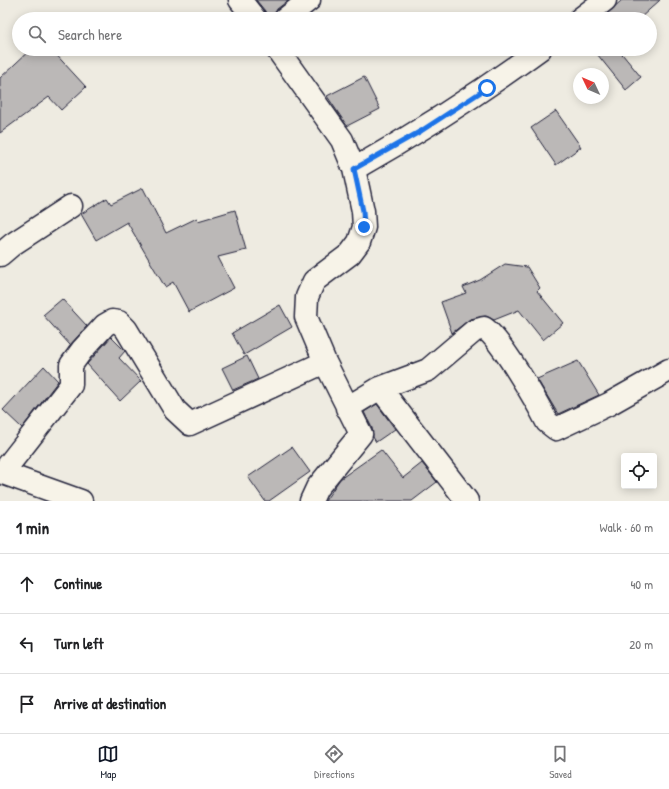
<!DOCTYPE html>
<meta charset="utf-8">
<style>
body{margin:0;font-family:"Patrick Hand",sans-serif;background:#f2f2f2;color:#202124}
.controls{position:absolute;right:12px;bottom:12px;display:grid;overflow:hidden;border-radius:4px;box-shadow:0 2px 10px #0003}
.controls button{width:36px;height:36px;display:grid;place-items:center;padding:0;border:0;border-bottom:1px solid #e0e0e0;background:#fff;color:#202124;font:20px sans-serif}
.compass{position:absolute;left:573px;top:68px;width:36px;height:36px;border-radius:50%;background:#fff;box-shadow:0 2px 10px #0003;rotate:314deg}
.stop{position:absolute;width:12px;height:12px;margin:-9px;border:3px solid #1a73e8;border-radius:50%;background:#fff}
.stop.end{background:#1a73e8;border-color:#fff;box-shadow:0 1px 4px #0008}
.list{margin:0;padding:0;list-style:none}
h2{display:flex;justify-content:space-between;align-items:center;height:52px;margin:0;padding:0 16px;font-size:17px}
h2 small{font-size:13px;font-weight:400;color:#757577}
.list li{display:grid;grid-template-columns:26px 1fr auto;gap:12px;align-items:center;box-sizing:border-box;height:60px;padding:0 16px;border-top:1px solid #e0e0e0}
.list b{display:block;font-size:15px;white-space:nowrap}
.list em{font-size:13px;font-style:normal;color:#757577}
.icon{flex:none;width:22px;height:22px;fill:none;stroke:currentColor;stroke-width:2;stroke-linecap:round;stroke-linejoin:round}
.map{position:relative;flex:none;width:669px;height:501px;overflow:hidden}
.search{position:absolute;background:#fff;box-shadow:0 2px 10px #0003;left:12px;right:12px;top:12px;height:44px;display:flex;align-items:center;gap:10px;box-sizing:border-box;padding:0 14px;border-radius:22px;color:#757577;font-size:15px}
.sheet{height:232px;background:#fff}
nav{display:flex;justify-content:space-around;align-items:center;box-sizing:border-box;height:56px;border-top:1px solid #e0e0e0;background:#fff;font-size:11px;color:#757577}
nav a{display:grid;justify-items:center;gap:2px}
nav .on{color:#111827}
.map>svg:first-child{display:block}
.building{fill:#bbb8b7;stroke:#22223b}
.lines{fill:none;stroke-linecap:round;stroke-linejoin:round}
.minor-casing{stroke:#22223b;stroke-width:25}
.major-casing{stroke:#22223b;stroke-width:25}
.minor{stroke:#f7f3e8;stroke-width:22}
.major{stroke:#f7f3e8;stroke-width:22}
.route{stroke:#1a73e8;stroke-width:5}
</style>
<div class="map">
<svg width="669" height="501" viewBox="0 0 669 501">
<rect width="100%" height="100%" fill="#eeebe1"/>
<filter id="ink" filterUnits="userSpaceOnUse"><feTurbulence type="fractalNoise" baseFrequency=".025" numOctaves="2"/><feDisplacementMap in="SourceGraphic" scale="8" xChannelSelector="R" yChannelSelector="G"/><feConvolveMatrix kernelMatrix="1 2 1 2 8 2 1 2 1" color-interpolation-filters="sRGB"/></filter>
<g filter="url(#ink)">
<path class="building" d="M256,0H289L277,9L273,19H267L265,11Z
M622,0H660L639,19H601Z
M31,49H51L86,87L61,110L49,97L0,133V78Z
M593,49H618L641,77L626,90Z
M364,77L380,109L347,126L327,96Z
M556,111L581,147L556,165L531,128Z
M143,188L166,233L197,218L198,221L235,210L246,250L218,257L234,288L189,312L173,282L165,287L127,222L96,240L81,214L107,198L111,204Z
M505,264L527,267L540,288L537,291L563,323L543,340L519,310L494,320L486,316L470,319L452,333L441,302L466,293L463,287L480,280Z
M62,299L87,326L70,345L43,315Z
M280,305L292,327L244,355L232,333Z
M111,337L125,351L119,358L141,381L120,401L87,364Z
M247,356L258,379L233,390L222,368Z
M578,361L599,395L558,414L537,379Z
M44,366L58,381L22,428L3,410Z
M377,404L395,429L376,442L373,437L372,428L364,412Z
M292,447L310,472L269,501H265L248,477Z
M381,450L403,478L422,463L437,482L412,501H325L340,479Z"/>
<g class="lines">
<g class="minor-casing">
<path id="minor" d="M240,0L255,19
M285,19L309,0
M580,19L605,0
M277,49L342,140L354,169L363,211L364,227L359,242L350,254L314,281L307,297L306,317L325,362L361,434L317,488L311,501
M354,169C419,132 480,93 540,49
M0,255L13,244L71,206
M380,388L467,501
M347,408L380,388L428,370L474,331L484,328C500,338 537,402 547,422L556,429L609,404L669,370
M3,472L71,385V365L82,350L105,325L112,321L119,322L126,329L175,410L190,424L325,362"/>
</g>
<g class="major-casing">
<path id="major" d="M0,472L81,501"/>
</g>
<use href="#minor" class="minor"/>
<use href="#major" class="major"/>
</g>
</g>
<g class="lines" filter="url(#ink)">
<path class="route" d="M364,227L363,211L354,169L421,131L487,88"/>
</g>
</svg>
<div class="controls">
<button><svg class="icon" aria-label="locate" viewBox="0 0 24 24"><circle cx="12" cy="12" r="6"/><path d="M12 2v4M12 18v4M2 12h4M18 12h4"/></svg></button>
</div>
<svg class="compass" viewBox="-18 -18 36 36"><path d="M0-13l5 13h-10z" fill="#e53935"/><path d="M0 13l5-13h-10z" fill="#757577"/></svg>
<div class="stop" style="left:487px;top:88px"></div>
<div class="stop end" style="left:364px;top:227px"></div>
<div class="search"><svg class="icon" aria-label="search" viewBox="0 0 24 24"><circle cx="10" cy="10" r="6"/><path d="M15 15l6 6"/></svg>Search here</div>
</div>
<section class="sheet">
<h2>1 min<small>Walk · 60 m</small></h2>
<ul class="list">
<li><svg class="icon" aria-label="ahead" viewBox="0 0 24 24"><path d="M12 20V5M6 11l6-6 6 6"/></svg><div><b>Continue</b></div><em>40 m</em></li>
<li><svg class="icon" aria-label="left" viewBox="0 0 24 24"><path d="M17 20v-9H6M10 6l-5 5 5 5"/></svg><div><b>Turn left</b></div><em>20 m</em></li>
<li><svg class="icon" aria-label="arrive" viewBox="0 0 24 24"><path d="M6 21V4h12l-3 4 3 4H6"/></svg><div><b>Arrive at destination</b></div></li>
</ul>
</section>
<nav>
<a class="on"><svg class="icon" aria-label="map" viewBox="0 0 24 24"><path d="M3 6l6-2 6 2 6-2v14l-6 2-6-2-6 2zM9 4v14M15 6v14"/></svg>Map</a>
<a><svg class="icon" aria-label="directions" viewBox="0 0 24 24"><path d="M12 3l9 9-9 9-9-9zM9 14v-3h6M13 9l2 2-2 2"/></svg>Directions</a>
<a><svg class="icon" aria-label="saved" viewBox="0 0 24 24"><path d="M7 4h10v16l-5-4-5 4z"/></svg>Saved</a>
</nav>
